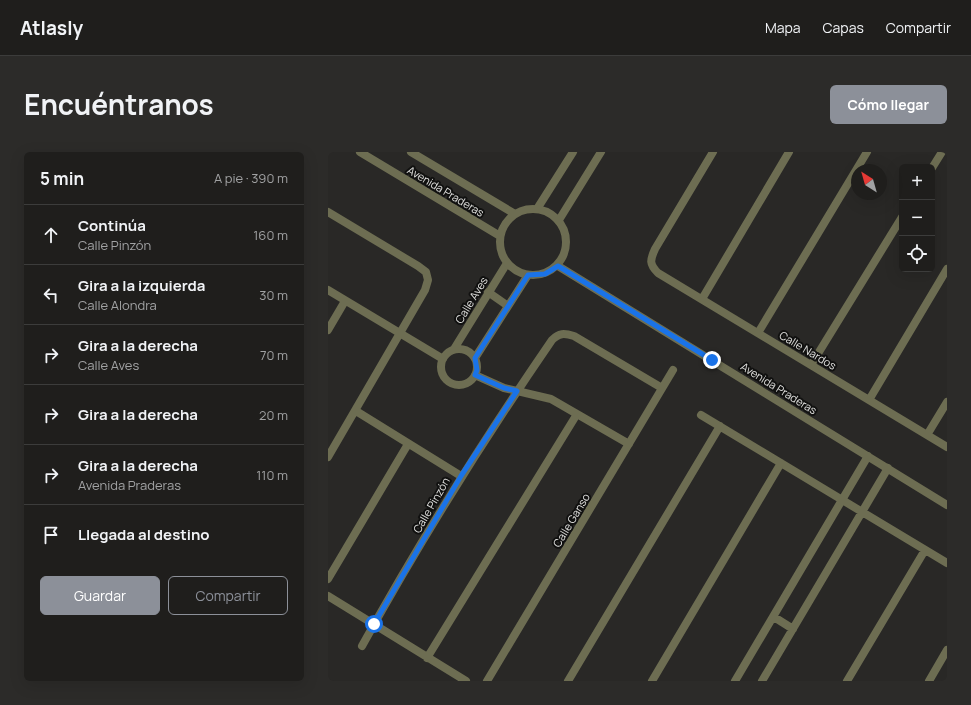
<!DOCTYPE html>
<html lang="es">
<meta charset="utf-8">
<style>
body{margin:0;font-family:Manrope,sans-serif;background:#2c2b29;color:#f1f3f6}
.controls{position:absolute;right:12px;top:12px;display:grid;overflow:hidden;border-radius:6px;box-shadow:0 4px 16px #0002}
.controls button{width:36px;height:36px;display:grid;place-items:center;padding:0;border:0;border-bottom:1px solid #3c3c3b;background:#1f1e1c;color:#f1f3f6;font:20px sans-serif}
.compass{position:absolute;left:523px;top:12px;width:36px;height:36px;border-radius:50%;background:#1f1e1c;box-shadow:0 4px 16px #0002;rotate:323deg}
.stop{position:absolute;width:12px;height:12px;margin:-9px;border:3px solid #1a73e8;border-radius:50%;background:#fff}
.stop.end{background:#1a73e8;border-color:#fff;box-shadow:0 1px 4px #0008}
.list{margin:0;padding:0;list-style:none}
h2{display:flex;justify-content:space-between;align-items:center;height:52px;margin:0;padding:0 16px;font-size:17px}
h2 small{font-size:13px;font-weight:400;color:#a1a2a3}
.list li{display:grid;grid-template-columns:26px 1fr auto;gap:12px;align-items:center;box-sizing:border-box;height:60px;padding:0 16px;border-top:1px solid #3c3c3b}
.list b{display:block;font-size:15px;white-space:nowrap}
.list p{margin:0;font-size:13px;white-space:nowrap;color:#a1a2a3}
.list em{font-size:13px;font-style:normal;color:#a1a2a3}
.actions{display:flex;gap:8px;padding:12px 16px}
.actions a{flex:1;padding:9px 0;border:1px solid #8c9099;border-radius:6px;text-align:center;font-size:14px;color:#8c9099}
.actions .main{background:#8c9099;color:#fff}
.icon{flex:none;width:22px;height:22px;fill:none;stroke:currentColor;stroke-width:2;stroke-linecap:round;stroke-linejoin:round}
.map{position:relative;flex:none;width:619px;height:529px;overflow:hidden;border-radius:6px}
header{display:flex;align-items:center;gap:24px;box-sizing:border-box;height:56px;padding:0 20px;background:#1f1e1c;border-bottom:1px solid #3c3c3b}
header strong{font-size:19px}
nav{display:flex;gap:22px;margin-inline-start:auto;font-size:14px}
.intro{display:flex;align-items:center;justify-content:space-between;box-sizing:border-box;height:96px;padding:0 24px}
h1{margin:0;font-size:28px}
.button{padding:10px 18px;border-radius:6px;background:#8c9099;color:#fff;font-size:14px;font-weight:700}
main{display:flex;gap:24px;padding:0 24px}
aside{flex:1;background:#1f1e1c;border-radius:6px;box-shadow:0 4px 16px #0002}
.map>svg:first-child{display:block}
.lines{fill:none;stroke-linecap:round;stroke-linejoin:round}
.minor{stroke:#6d6d52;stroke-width:8}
.tertiary{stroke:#6d6d52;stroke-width:8}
.route{stroke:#1a73e8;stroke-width:5}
.labels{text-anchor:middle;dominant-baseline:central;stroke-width:4;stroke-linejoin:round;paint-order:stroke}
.street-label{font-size:11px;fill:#e1e1df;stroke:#111110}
</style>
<header>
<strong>Atlasly</strong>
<nav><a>Mapa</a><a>Capas</a><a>Compartir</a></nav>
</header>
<div class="intro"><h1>Encuéntranos</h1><a class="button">Cómo llegar</a></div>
<main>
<aside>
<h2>5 min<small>A pie · 390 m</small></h2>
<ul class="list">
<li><svg class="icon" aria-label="ahead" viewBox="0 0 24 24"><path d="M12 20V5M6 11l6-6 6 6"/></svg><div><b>Continúa</b><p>Calle Pinzón</p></div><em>160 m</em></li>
<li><svg class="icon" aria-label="left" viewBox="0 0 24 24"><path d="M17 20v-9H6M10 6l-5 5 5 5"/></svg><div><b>Gira a la izquierda</b><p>Calle Alondra</p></div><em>30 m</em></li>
<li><svg class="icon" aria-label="right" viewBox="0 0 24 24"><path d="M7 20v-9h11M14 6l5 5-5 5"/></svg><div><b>Gira a la derecha</b><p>Calle Aves</p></div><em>70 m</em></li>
<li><svg class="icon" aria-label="right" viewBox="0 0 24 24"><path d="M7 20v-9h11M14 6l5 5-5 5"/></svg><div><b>Gira a la derecha</b></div><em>20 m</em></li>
<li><svg class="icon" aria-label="right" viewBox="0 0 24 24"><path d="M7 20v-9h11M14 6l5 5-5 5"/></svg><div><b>Gira a la derecha</b><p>Avenida Praderas</p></div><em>110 m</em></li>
<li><svg class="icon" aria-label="arrive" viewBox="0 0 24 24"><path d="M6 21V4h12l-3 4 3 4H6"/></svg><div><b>Llegada al destino</b></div></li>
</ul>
<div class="actions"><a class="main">Guardar</a><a>Compartir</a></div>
</aside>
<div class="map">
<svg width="619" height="529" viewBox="0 0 619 529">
<rect width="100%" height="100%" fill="#292826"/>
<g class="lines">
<path class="minor" d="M385,0L327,97C322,108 321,112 330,121L619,295
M604,16L614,0
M0,60L90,114L98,120L100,128L97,138L0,305
M230,114L619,353
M0,138L115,207
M160,140L180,154
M374,147L461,0
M0,178L17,149
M430,181L539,0
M113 215a18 18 0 1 1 36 0a18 18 0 1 1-36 0Z
M126,197L179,111
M147,206L200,123
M483,213L574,65
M147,223L176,236L223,247L301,292
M541,248L619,117
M28,259L133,324
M373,263L619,411
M599,283L619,250
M0,427L80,292
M0,444L138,529
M446,465L465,477
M34,494C92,389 156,287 224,188C231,181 236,181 246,184L334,236
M99,506L249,262
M159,529L345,218
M240,529L392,274
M324,529L453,311
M407,529L540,304
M434,529L560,316
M519,529L597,398
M601,529L619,498"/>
<path class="tertiary" d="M32,0L172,84
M83,0L187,62
M172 90a33 33 0 1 1 66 0a33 33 0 1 1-66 0Z
M209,57L245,0
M231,68L273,0"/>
</g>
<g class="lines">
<path class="route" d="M46,472L133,324L189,239L176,236L147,223L149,218L147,206L200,123L217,122L230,114L384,208"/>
</g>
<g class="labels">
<g class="street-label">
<text transform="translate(118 39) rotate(31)">Avenida Praderas</text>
<text transform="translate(143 148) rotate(-59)">Calle Aves</text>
<text transform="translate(480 198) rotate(31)">Calle Nardos</text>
<text transform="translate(451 236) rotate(32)">Avenida Praderas</text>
<text transform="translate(103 353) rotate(-60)">Calle Pinzón</text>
<text transform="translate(243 368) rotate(-59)">Calle Ganso</text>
</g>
</g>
</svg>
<div class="controls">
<button>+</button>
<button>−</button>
<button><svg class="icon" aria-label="locate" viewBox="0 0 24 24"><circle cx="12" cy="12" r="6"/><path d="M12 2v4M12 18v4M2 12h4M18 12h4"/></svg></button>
</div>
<svg class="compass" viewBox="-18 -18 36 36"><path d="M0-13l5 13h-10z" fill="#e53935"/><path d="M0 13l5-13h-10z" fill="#a1a2a3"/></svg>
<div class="stop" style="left:46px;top:472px"></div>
<div class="stop end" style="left:384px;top:208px"></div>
</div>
</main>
